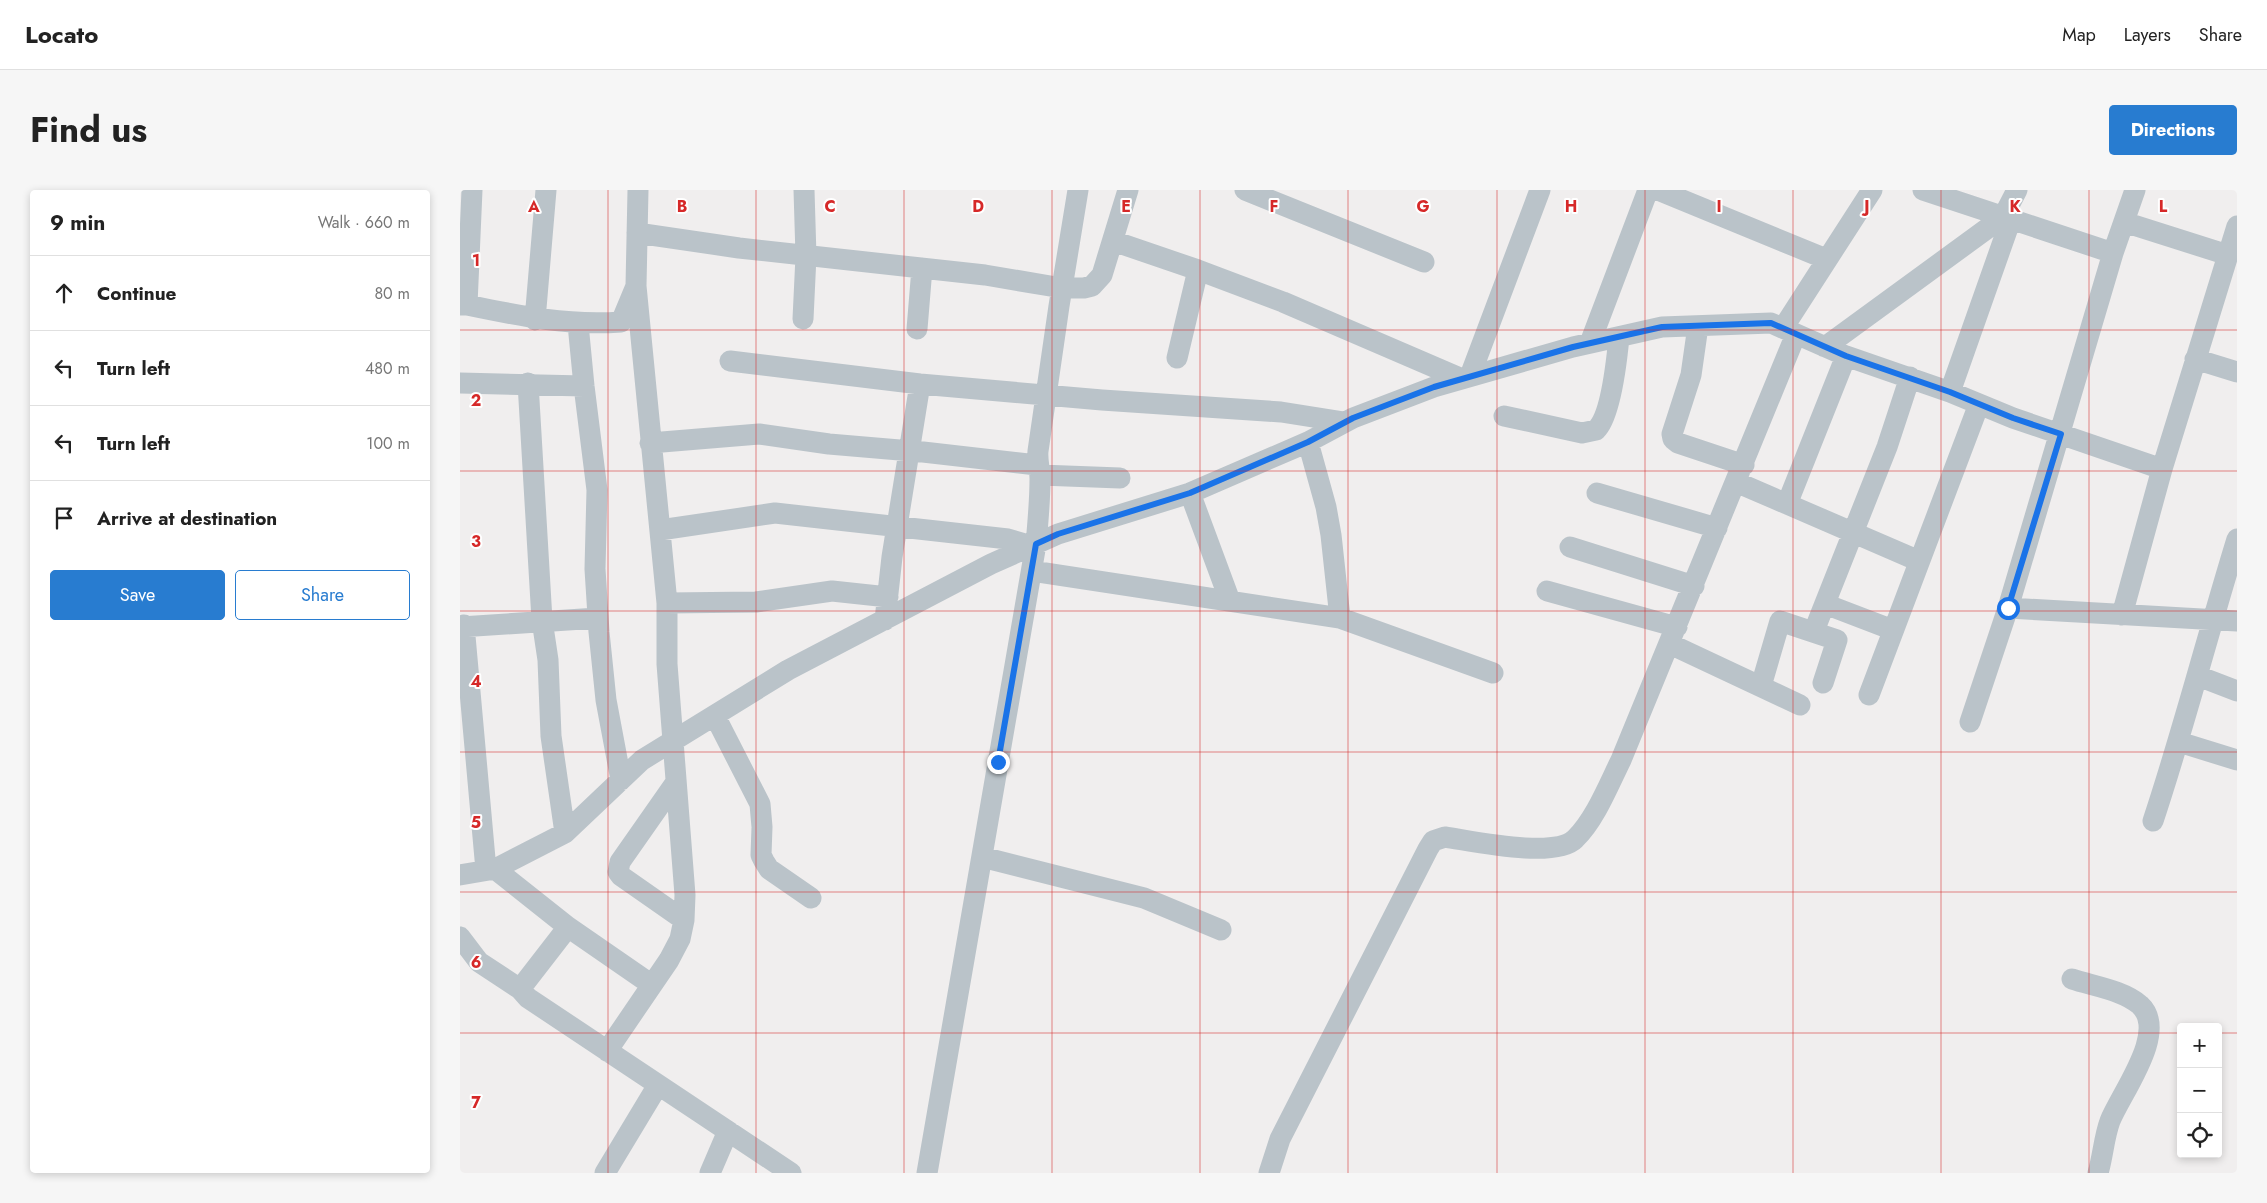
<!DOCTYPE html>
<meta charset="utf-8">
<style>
body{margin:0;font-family:Jost,sans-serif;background:#f6f6f6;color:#222}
.controls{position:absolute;right:15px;bottom:15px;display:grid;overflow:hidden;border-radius:5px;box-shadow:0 2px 8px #0003}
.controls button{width:45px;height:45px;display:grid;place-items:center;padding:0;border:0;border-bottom:1px solid #e0e0e0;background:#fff;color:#222;font:25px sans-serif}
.stop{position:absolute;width:15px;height:15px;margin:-11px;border:4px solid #1a73e8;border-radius:50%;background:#fff}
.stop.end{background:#1a73e8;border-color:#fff;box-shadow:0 1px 5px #0008}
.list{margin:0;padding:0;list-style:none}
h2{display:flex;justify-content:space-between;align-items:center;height:65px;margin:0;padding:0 20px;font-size:21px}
h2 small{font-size:16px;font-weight:400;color:#767676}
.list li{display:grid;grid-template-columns:32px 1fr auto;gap:15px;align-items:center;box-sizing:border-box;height:75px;padding:0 20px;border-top:1px solid #e0e0e0}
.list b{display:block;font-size:19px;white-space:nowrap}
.list em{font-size:16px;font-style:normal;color:#767676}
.actions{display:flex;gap:10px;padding:15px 20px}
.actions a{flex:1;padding:11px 0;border:1px solid #287cd0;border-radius:5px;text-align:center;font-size:18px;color:#287cd0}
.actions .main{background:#287cd0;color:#fff}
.icon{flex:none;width:28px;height:28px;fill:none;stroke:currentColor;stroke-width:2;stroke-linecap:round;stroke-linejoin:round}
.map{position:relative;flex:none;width:1777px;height:983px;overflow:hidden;border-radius:5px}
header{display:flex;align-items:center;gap:30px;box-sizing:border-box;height:70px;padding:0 25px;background:#fff;border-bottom:1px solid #e0e0e0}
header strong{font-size:24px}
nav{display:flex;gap:28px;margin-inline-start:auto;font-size:18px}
.intro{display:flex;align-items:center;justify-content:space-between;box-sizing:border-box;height:120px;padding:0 30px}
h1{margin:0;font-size:35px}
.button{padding:12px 22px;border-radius:5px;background:#287cd0;color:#fff;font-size:18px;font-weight:700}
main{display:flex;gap:30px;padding:0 30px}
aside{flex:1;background:#fff;border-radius:5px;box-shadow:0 2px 8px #0003}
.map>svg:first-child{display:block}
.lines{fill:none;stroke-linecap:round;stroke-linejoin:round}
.minor{stroke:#bac3c9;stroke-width:21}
.route{stroke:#1a73e8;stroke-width:6}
.grid{fill:none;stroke:#d62828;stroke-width:1;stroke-opacity:0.55}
.grid-label{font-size:16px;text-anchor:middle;font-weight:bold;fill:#d62828;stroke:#fff;stroke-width:4;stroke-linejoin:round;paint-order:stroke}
</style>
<header>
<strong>Locato</strong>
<nav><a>Map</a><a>Layers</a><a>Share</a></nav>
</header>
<div class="intro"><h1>Find us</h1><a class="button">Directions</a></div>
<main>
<aside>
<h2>9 min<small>Walk · 660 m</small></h2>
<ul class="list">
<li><svg class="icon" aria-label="ahead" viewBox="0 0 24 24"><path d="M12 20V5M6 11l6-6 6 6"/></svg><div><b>Continue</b></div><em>80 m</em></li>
<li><svg class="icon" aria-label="left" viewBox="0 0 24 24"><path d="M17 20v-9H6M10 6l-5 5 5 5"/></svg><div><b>Turn left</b></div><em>480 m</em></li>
<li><svg class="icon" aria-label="left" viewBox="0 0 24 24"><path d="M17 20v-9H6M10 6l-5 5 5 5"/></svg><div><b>Turn left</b></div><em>100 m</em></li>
<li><svg class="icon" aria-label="arrive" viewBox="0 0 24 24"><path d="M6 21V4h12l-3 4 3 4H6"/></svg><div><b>Arrive at destination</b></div></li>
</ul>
<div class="actions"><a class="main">Save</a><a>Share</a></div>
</aside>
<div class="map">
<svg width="1777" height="983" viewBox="0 0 1777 983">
<rect width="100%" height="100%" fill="#f0eeee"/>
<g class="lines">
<path class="minor" d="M785,0L964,72
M1198,0L1366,69
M1463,0L1653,63
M1664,32L1768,65
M177,43L279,58L525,85L602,98H624L632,96L642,85L668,0
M653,51L738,80L823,112L1002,189
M0,115H7C60,126 107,136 161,132L176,96L178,0
M7,115L12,0
M343,129L346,66L344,0
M75,130L86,0
M118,134L124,196L137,300L135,379L139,442L146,510L161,590
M1238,136L1231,185L1212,244L1213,249L1218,253L1284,275
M1323,138L1412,0
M457,139L462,78
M1130,153L1188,0
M1365,157L1543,27L1557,0
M717,168L738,80
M1735,169L1777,182
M270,171L460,194L642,210L821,222L884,232
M1010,186L1080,0
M0,193L124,196
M68,193L82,430L88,470L91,546L105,643
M1490,202L1551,29
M1044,226L1122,243L1136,240C1151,226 1157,168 1159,147
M848,252L866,317L871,345L880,428
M190,253L299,244L369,254L463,262L577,275
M580,285L660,288
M1276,292L1459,371
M730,303L770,411
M1137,303L1257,338
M1327,314L1386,166
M200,340L315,323L548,349L572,356
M1110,357L1234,396
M572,381L880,428L1033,483
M1087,401L1217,437
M207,413L296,412L372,401L428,407
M1365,414L1433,440
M1548,418L1777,431
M1662,425L1702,279L1777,36
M425,430L432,367L460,194
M4,435L26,680
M0,437L138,428
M1354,441L1427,257L1450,187
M1210,454L1340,515
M1738,486L1777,501
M1301,496L1320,431L1377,450L1363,493
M1409,505L1519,214
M255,526L300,614L302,637L301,665L304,671L309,679L351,708
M1510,532L1548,418L1653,63L1675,0
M1719,552L1777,570
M216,592L160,672L158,682L161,686L224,730
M1693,631C1724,538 1748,443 1777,349
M522,667L684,708L761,740
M35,679L108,737
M0,685L35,679L105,643L182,570L328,480L531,374L598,344L730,303L848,252L893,228L974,197L1113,157L1202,137L1311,133L1386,166L1490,202L1553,228L1702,279
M0,747L19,772L60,799L68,808L331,983
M1612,789C1633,796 1663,800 1680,815C1709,842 1661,903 1650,931C1644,947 1643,966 1638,983
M60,799L108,737L192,795
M147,861L209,770L220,749L224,730L225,705L207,474V413L176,96
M145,983L198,895
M250,983L268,941
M467,983L576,354C578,332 580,311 580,289C580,279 577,271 578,261L599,116L618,0
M809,983L820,949L968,659L973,651L985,647C1013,651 1095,669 1115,649C1135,630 1149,594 1161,570L1336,144"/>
</g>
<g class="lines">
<path class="route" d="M538,572L576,354L598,344L730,303L848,252L893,228L974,197L1113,157L1202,137L1311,133L1386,166L1490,202L1553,228L1601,244L1548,418"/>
</g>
<path class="grid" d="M148,0V983M296,0V983M444,0V983M592,0V983M740,0V983M888,0V983M1037,0V983M1185,0V983M1333,0V983M1481,0V983M1629,0V983M0,140H1777M0,281H1777M0,421H1777M0,562H1777M0,702H1777M0,843H1721M1758,843H1777"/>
<g class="grid-label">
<text x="74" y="22">A</text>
<text x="222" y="22">B</text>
<text x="370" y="22">C</text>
<text x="518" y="22">D</text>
<text x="666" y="22">E</text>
<text x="814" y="22">F</text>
<text x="963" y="22">G</text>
<text x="1111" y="22">H</text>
<text x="1259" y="22">I</text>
<text x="1407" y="22">J</text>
<text x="1555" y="22">K</text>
<text x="1703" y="22">L</text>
<text x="16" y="76">1</text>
<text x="16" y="216">2</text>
<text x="16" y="357">3</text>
<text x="16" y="497">4</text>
<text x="16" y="638">5</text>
<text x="16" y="778">6</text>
<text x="16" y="918">7</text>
</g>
</svg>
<div class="controls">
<button>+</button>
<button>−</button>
<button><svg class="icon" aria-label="locate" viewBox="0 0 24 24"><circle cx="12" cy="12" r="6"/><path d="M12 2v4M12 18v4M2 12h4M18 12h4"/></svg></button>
</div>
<div class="stop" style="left:1548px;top:418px"></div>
<div class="stop end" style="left:538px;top:572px"></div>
</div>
</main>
